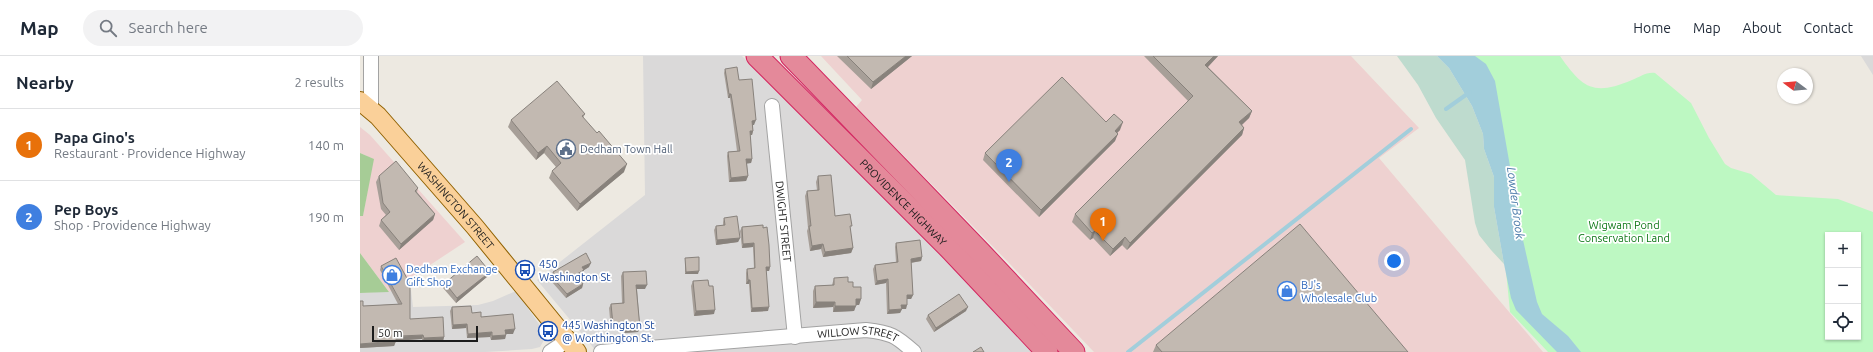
<!DOCTYPE html>
<meta charset="utf-8">
<style>
body{margin:0;font-family:Ubuntu,sans-serif;background:#f2f2f3;color:#1f2937}
.controls{position:absolute;right:12px;bottom:12px;display:grid;overflow:hidden;border-radius:0px;box-shadow:0 1px 3px #0004}
.controls button{width:36px;height:36px;display:grid;place-items:center;padding:0;border:0;border-bottom:1px solid #e0e1e3;background:#fff;color:#1f2937;font:20px sans-serif}
.compass{position:absolute;left:1417px;top:12px;width:36px;height:36px;border-radius:50%;background:#fff;box-shadow:0 1px 3px #0004;rotate:286deg}
.scale{position:absolute;left:12px;bottom:10px;width:106px;box-sizing:border-box;padding-left:4px;border:2px solid #1c1c1c;border-top:0;font-size:11px;line-height:14px;white-space:nowrap;color:#1c1c1c;-webkit-text-stroke:3px #fff;paint-order:stroke}
.you{position:absolute;left:1034px;top:205px;width:14px;height:14px;margin:-10px;border:3px solid #fff;border-radius:50%;background:#1a73e8;box-shadow:0 0 0 6px #1a73e833}
.badge{display:grid;place-items:center;width:26px;height:26px;border-radius:50%;background:#2563eb;color:#fff;font-size:13px;font-weight:700}
.pin{position:absolute;translate:-50% -33px;filter:drop-shadow(0 1px 2px #0008)}
.pin::after{content:'';position:absolute;top:21px;width:14px;height:12px;background:inherit;clip-path:polygon(0 0,100% 0,50% 100%)}
.list{margin:0;padding:0;list-style:none}
h2{display:flex;justify-content:space-between;align-items:center;height:52px;margin:0;padding:0 16px;font-size:17px}
h2 small{font-size:13px;font-weight:400;color:#747a83}
.list li{display:grid;grid-template-columns:26px 1fr auto;gap:12px;align-items:center;box-sizing:border-box;height:72px;padding:0 16px;border-top:1px solid #e0e1e3}
.list b{display:block;font-size:15px;white-space:nowrap}
.list p{margin:0;font-size:13px;white-space:nowrap;color:#747a83}
.list em{font-size:13px;font-style:normal;color:#747a83}
.icon{flex:none;width:22px;height:22px;fill:none;stroke:currentColor;stroke-width:2;stroke-linecap:round;stroke-linejoin:round}
.map{position:relative;flex:none;width:1513px;height:296px;overflow:hidden}
header{display:flex;align-items:center;gap:24px;box-sizing:border-box;height:56px;padding:0 20px;background:#fff;border-bottom:1px solid #e0e1e3}
header strong{font-size:19px}
nav{display:flex;gap:22px;margin-inline-start:auto;font-size:14px}
.search{width:280px;height:36px;background:#f2f2f3;display:flex;align-items:center;gap:10px;box-sizing:border-box;padding:0 14px;border-radius:22px;color:#747a83;font-size:15px}
main{display:flex}
aside{flex:1;background:#fff}
.map>svg:first-child{display:block}
.residential{fill:#dad9d9}
.commercial{fill:#eed1d0}
.forest{fill:#a6cc96}
.wetland{fill:#bedbce}
.park{fill:#bdf8c2;fill-rule:evenodd}
.water{fill:#a2cedb}
.lines{fill:none;stroke-linecap:round;stroke-linejoin:round}
.stream{stroke:#a2cedb;stroke-width:4}
.minor-casing{stroke:#a3a3a3;stroke-width:16}
.major-casing{stroke:#916202;stroke-width:20}
.highway-casing{stroke:#d32661;stroke-width:23}
.minor{stroke:#fff;stroke-width:14}
.major{stroke:#fad099;stroke-width:18}
.highway{stroke:#e4899a;stroke-width:21}
.wall{fill:#a79f98}
.shaded-wall{fill:#88827c}
.building{fill:#c2b9b1;stroke:#88827c}
.labels{text-anchor:middle;dominant-baseline:central;stroke-width:3.5;stroke-linejoin:round;paint-order:stroke}
.service-label{font-size:11px;fill:#4e5e75;stroke:#fff;text-anchor:start}
.street-label{font-size:11px;fill:#1c1c1c;stroke:#fff}
.park-label{font-size:11px;fill:#0d7716;stroke:#fff}
.transit-label{font-size:11px;fill:#164399;stroke:#fff;text-anchor:start}
.shop-label{font-size:11px;fill:#366cbe;stroke:#fff;text-anchor:start}
.water-label{font-size:12px;font-style:italic;fill:#4a7aa9;stroke:#fff}
</style>
<header>
<strong>Map</strong>
<div class="search"><svg class="icon" aria-label="search" viewBox="0 0 24 24"><circle cx="10" cy="10" r="6"/><path d="M15 15l6 6"/></svg>Search here</div>
<nav><a>Home</a><a>Map</a><a>About</a><a>Contact</a></nav>
</header>
<main>
<aside>
<h2>Nearby<small>2 results</small></h2>
<ul class="list">
<li><span class="badge" style="background:#e8710a">1</span><div><b>Papa Gino's</b><p>Restaurant · Providence Highway</p></div><em>140 m</em></li>
<li><span class="badge" style="background:#3f7fe0">2</span><div><b>Pep Boys</b><p>Shop · Providence Highway</p></div><em>190 m</em></li>
</ul>
</aside>
<div class="map">
<svg width="1513" height="296" viewBox="0 0 1513 296">
<rect width="100%" height="100%" fill="#ede9e1"/>
<path class="residential" d="M283,0H382L593,210L671,296H237L177,224L285,139Z
M1501,0H1513V19Z
M51,234L53,251L118,249L133,245L156,235L181,271L184,284L180,291L172,293L126,296H0V237Z"/>
<path class="commercial" d="M461,0H991L1059,72L1019,102L1183,296H734L649,207L496,51L502,44Z
M0,71L10,79L105,186L29,236L0,197V160H3L13,103L0,97Z"/>
<path class="forest" d="M0,97L14,103L3,160H0Z
M0,197L29,236L0,237Z"/>
<path class="wetland" d="M1037,0H1077L1089,12L1112,50L1123,78L1124,93L1134,121V151L1144,208L1131,194L1119,179L1115,167L1105,104L1076,62L1058,29Z"/>
<path class="park" d="M1088,0H1200C1223,33 1234,40 1272,24C1281,21 1285,16 1295,17L1331,47L1349,82L1365,108L1371,112L1391,118L1416,139L1478,143L1513,156V296H1188L1150,256L1129,40ZM1468,179H1498V281H1468Z"/>
<path class="water" d="M1077,0H1115L1126,8L1135,25L1163,184L1177,246L1182,258L1208,280L1221,296H1197L1156,254L1151,242L1144,208L1134,151V121L1124,93L1123,78L1112,50L1089,12Z"/>
<g class="lines">
<path class="stream" d="M1086,53L1110,36
M768,296L1051,73"/>
<g class="minor-casing">
<g id="minor">
<path d="M11,0V53"/>
<path id="s1" d="M412,50L435,281"/>
<path d="M190,296L208,284"/>
<path id="s2" d="M241,296L506,274C531,277 535,279 554,296"/>
</g>
</g>
<g class="major-casing">
<g id="major">
<path id="s3" d="M0,45L18,60L115,171L217,296"/>
</g>
</g>
<g class="highway-casing">
<g id="highway">
<path id="s4" d="M397,0L591,194L687,296"/>
<path d="M431,0L621,197L714,296"/>
</g>
</g>
<use href="#minor" class="minor"/>
<use href="#major" class="major"/>
<use href="#highway" class="highway"/>
</g>
<path class="wall" d="M477,0H552L511,33Z
M784,0H858L848,11L892,55L889,62L882,69L884,72L882,79L767,194L762,189L750,200L733,182L730,184L712,166L715,158L828,45Z
M365,13L379,24L394,69H393V75L392,79H390L392,103L391,107H387L388,120L386,125L369,126L367,100L368,96L377,95L370,42H368L364,17Z
M225,58L223,62L264,116L217,155L189,122L192,115L196,111L184,97L176,104L148,71L151,64Z
M746,66L760,74L757,77L755,85L679,161L623,104L625,97Z
M19,120L58,132L57,136L75,158L73,164L39,194L19,170L21,164L26,159L21,153L16,126Z
M458,120L475,160L490,174L493,192L491,197L463,201L461,193L450,195L447,175L448,172L445,140L447,135L457,134L456,126Z
M364,162L380,182L378,186L356,189L354,174L356,170L363,169V166Z
M403,169L410,211L409,215H406L408,255L391,256L389,228H386V217L387,213L394,212L393,191L382,192L380,175L382,171Z
M536,187L562,201L561,205L551,207L553,239L551,243H547L546,253H542L540,257L527,258L526,227L515,229L513,213L515,209L536,206L535,191Z
M325,202L338,218H325Z
M21,210L50,263L84,281L83,285L62,286V283L40,284L36,285L34,290L0,292V245L3,250L38,248L20,214Z
M229,211L224,214L222,218L219,221L223,228L222,232L206,242L192,226L193,223L191,220L193,216Z
M263,216L285,233H277L280,272L278,276L263,277V273L251,274L249,252L251,248L262,247L261,220Z
M128,220L96,247L83,232L85,227Z
M474,222L488,226L493,231L501,243L499,249H496L494,255L473,256V251L453,252V235L455,230L472,229Z
M333,225L349,230L354,258L334,260L331,230Z
M92,251L112,257L121,261L153,278H146L145,283L131,284L130,281L107,282L106,272L92,273L90,255Z
M606,255L574,276L566,263L568,259Z
M796,289L1048,296H793Z"/>
<path class="shaded-wall" d="M546,0H552L511,33L513,26Z
M854,0H858L843,16L845,9Z
M369,38H371L370,42H368Z
M892,55L889,62L877,73L879,66Z
M396,64L394,69H391L392,65Z
M763,66L760,74L752,82L755,75Z
M884,72L882,79L767,194L770,187Z
M390,75H393L392,79H389Z
M758,78L755,85L679,161L681,154Z
M187,90L184,97L176,104L178,97Z
M386,103H392L391,107L385,108Z
M267,108L264,116L217,155L220,148Z
M388,120L386,125L369,126L371,122Z
M75,158L73,164L39,194L41,188Z
M735,175L733,182L730,184L732,177Z
M765,181L762,189L750,200L753,193Z
M380,182L378,186L356,189L357,184Z
M394,187L393,191L382,192L383,188Z
M463,188L461,193L450,195L452,190Z
M493,192L491,197L463,201L465,196Z
M562,201L561,205L549,207L551,203Z
M231,207L229,211L221,216L222,211Z
M406,211H410L409,215H405Z
M224,214L222,218L215,223L217,218Z
M339,215L338,218H325L326,216Z
M130,216L128,220L96,247L97,242Z
M528,223L526,227L515,229L517,225Z
M388,224H390L389,228H386Z
M223,228L222,232L206,242L207,238Z
M276,229H287L285,233H275Z
M547,239H553L551,243H546Z
M496,243H501L499,249H493Z
M456,246H475L473,251L453,252Z
M541,249H547L546,253H540Z
M475,250H496L494,255L473,256Z
M409,251L408,255L391,256L392,252Z
M608,251L606,255L574,276L576,272Z
M542,253L540,257L527,258L529,254Z
M355,254L354,258L334,260L336,255Z
M107,268L106,272L92,273L93,269Z
M265,268L263,273L251,274L253,269Z
M280,272L278,276L263,277L265,273Z
M155,273L153,278H144L145,274Z
M132,276L130,281L107,282L108,278Z
M63,279L62,283L34,285L36,281Z
M146,279L145,283L131,284L132,280Z
M84,281L83,285L62,286L64,282Z
M36,285L34,290L0,292V288Z"/>
<path class="building" d="M487,0H546L513,26Z
M793,0H854L845,9L892,55L879,66L884,72L770,187L765,181L753,193L735,175L732,177L715,158L833,40Z
M377,11L379,24L392,23L396,64L392,65L393,75H390L392,103H386L388,120L371,122L368,96L380,95L371,38H369L365,13Z
M702,21L746,66L754,58L763,66L755,75L758,78L681,154L625,97Z
M197,25L225,58L222,60L237,77L239,75L267,108L220,148L192,115L201,107L187,90L178,97L151,64Z
M36,105L58,132L55,135L75,158L41,188L21,164L30,156L23,147L19,120Z
M471,119L475,160L490,158L492,170H490L493,192L465,196L463,188L452,190L449,170H451L447,135L459,134L458,120Z
M377,160L380,182L357,184L356,170L365,169L364,162Z
M940,168L1048,296H802L796,289Z
M403,169V172L407,171L409,189L410,211H406L409,251L392,252L390,224H388L387,213L395,212L394,187L383,188L382,171Z
M560,184L562,201L551,203L553,239H547V249H541L542,253L529,254L528,223L517,225L515,209L538,206L536,187Z
M226,197L231,207L222,211L224,214L217,218L223,228L207,238L193,222L195,220L193,216Z
M117,200L130,216L97,242L85,227Z
M339,201V215L326,216L325,202Z
M36,202L50,228V263L83,261L84,281L64,282L63,279L41,280L36,281V285L0,288V245H3V250L42,248L21,210Z
M286,215L287,229H276L280,272L265,273V268L253,269L251,248L264,247L263,216Z
M488,221V226H493V231H501V243H496V250H475V246H456L455,230L474,229V222Z
M348,224L349,230H353L355,254L336,255L333,225Z
M599,238L608,251L576,272L568,259Z
M111,250L112,257L121,256V261L153,258L155,273L145,274L146,279L132,280V276L108,278L107,268L93,269L92,251Z
M621,291L624,296H613Z"/>
<defs>
<g id="civic-ring" transform="scale(1)"><circle r="9.5" fill="#fff" stroke="#5c6f8a" stroke-width="1.5"/><path d="M-.6-6.5H3V-4.5H.6V-3L4-1V1h2V6H-6V1h2V-1L-.6-3ZM-1.2 2.5V6h2.4V2.5Z" fill="#5c6f8a"/></g>
<g id="bus-ring" transform="scale(1)"><circle r="9.5" fill="#fff" stroke="#1a4fb4" stroke-width="1.5"/><path d="M-5-6H5V4H4V6H2V4H-2V6H-4V4H-5ZM-3.5-4V0h7V-4ZM-3.5 1.2v1.5H-2V1.2ZM2 1.2v1.5H3.5V1.2Z" fill="#1a4fb4"/></g>
<g id="shop-ring" transform="scale(1)"><circle r="9.5" fill="#fff" stroke="#3f7fe0" stroke-width="1.5"/><path d="M-5-2.5h2.3a2.7 3.5 0 0 1 5.4 0H5L5.5 6h-11ZM-1.5-2.5h3a1.5 2.3 0 0 0-3 0Z" fill="#3f7fe0"/></g>
</defs>
<g fill-rule="evenodd">
<use href="#civic-ring" x="206" y="93"/>
<use href="#bus-ring" x="165" y="214"/>
<use href="#shop-ring" x="32" y="219"/>
<use href="#shop-ring" x="927" y="235"/>
<use href="#bus-ring" x="188" y="275"/>
</g>
<g class="labels">
<g class="service-label">
<text x="220" y="93">Dedham Town Hall</text>
</g>
<g class="street-label">
<text stroke="none"><textPath href="#s4" startOffset="207">PROVIDENCE HIGHWAY</textPath></text>
<text stroke="none"><textPath href="#s3" startOffset="142">WASHINGTON STREET</textPath></text>
<text stroke="none"><textPath href="#s1" startOffset="116">DWIGHT STREET</textPath></text>
<text stroke="none"><textPath href="#s2" startOffset="258">WILLOW STREET</textPath></text>
</g>
<g class="park-label">
<text x="1264" y="169">Wigwam Pond<tspan x="1264" dy="13">Conservation Land</tspan></text>
</g>
<g class="transit-label">
<text x="179" y="208">450<tspan x="179" dy="13">Washington St</tspan></text>
<text x="202" y="269">445 Washington St<tspan x="202" dy="13">@ Worthington St.</tspan></text>
</g>
<g class="shop-label">
<text x="46" y="213">Dedham Exchange<tspan x="46" dy="13">Gift Shop</tspan></text>
<text x="941" y="229">BJ's<tspan x="941" dy="13">Wholesale Club</tspan></text>
</g>
<g class="water-label">
<text transform="translate(1156 147) rotate(83)">Lowder Brook</text>
</g>
</g>
</svg>
<div class="controls">
<button>+</button>
<button>−</button>
<button><svg class="icon" aria-label="locate" viewBox="0 0 24 24"><circle cx="12" cy="12" r="6"/><path d="M12 2v4M12 18v4M2 12h4M18 12h4"/></svg></button>
</div>
<svg class="compass" viewBox="-18 -18 36 36"><path d="M0-13l5 13h-10z" fill="#e53935"/><path d="M0 13l5-13h-10z" fill="#747a83"/></svg>
<div class="scale">50 m</div>
<div class="you"></div>
<div class="pin badge" style="left:743px;top:185px;background:#e8710a">1</div>
<div class="pin badge" style="left:649px;top:126px;background:#3f7fe0">2</div>
</div>
</main>
